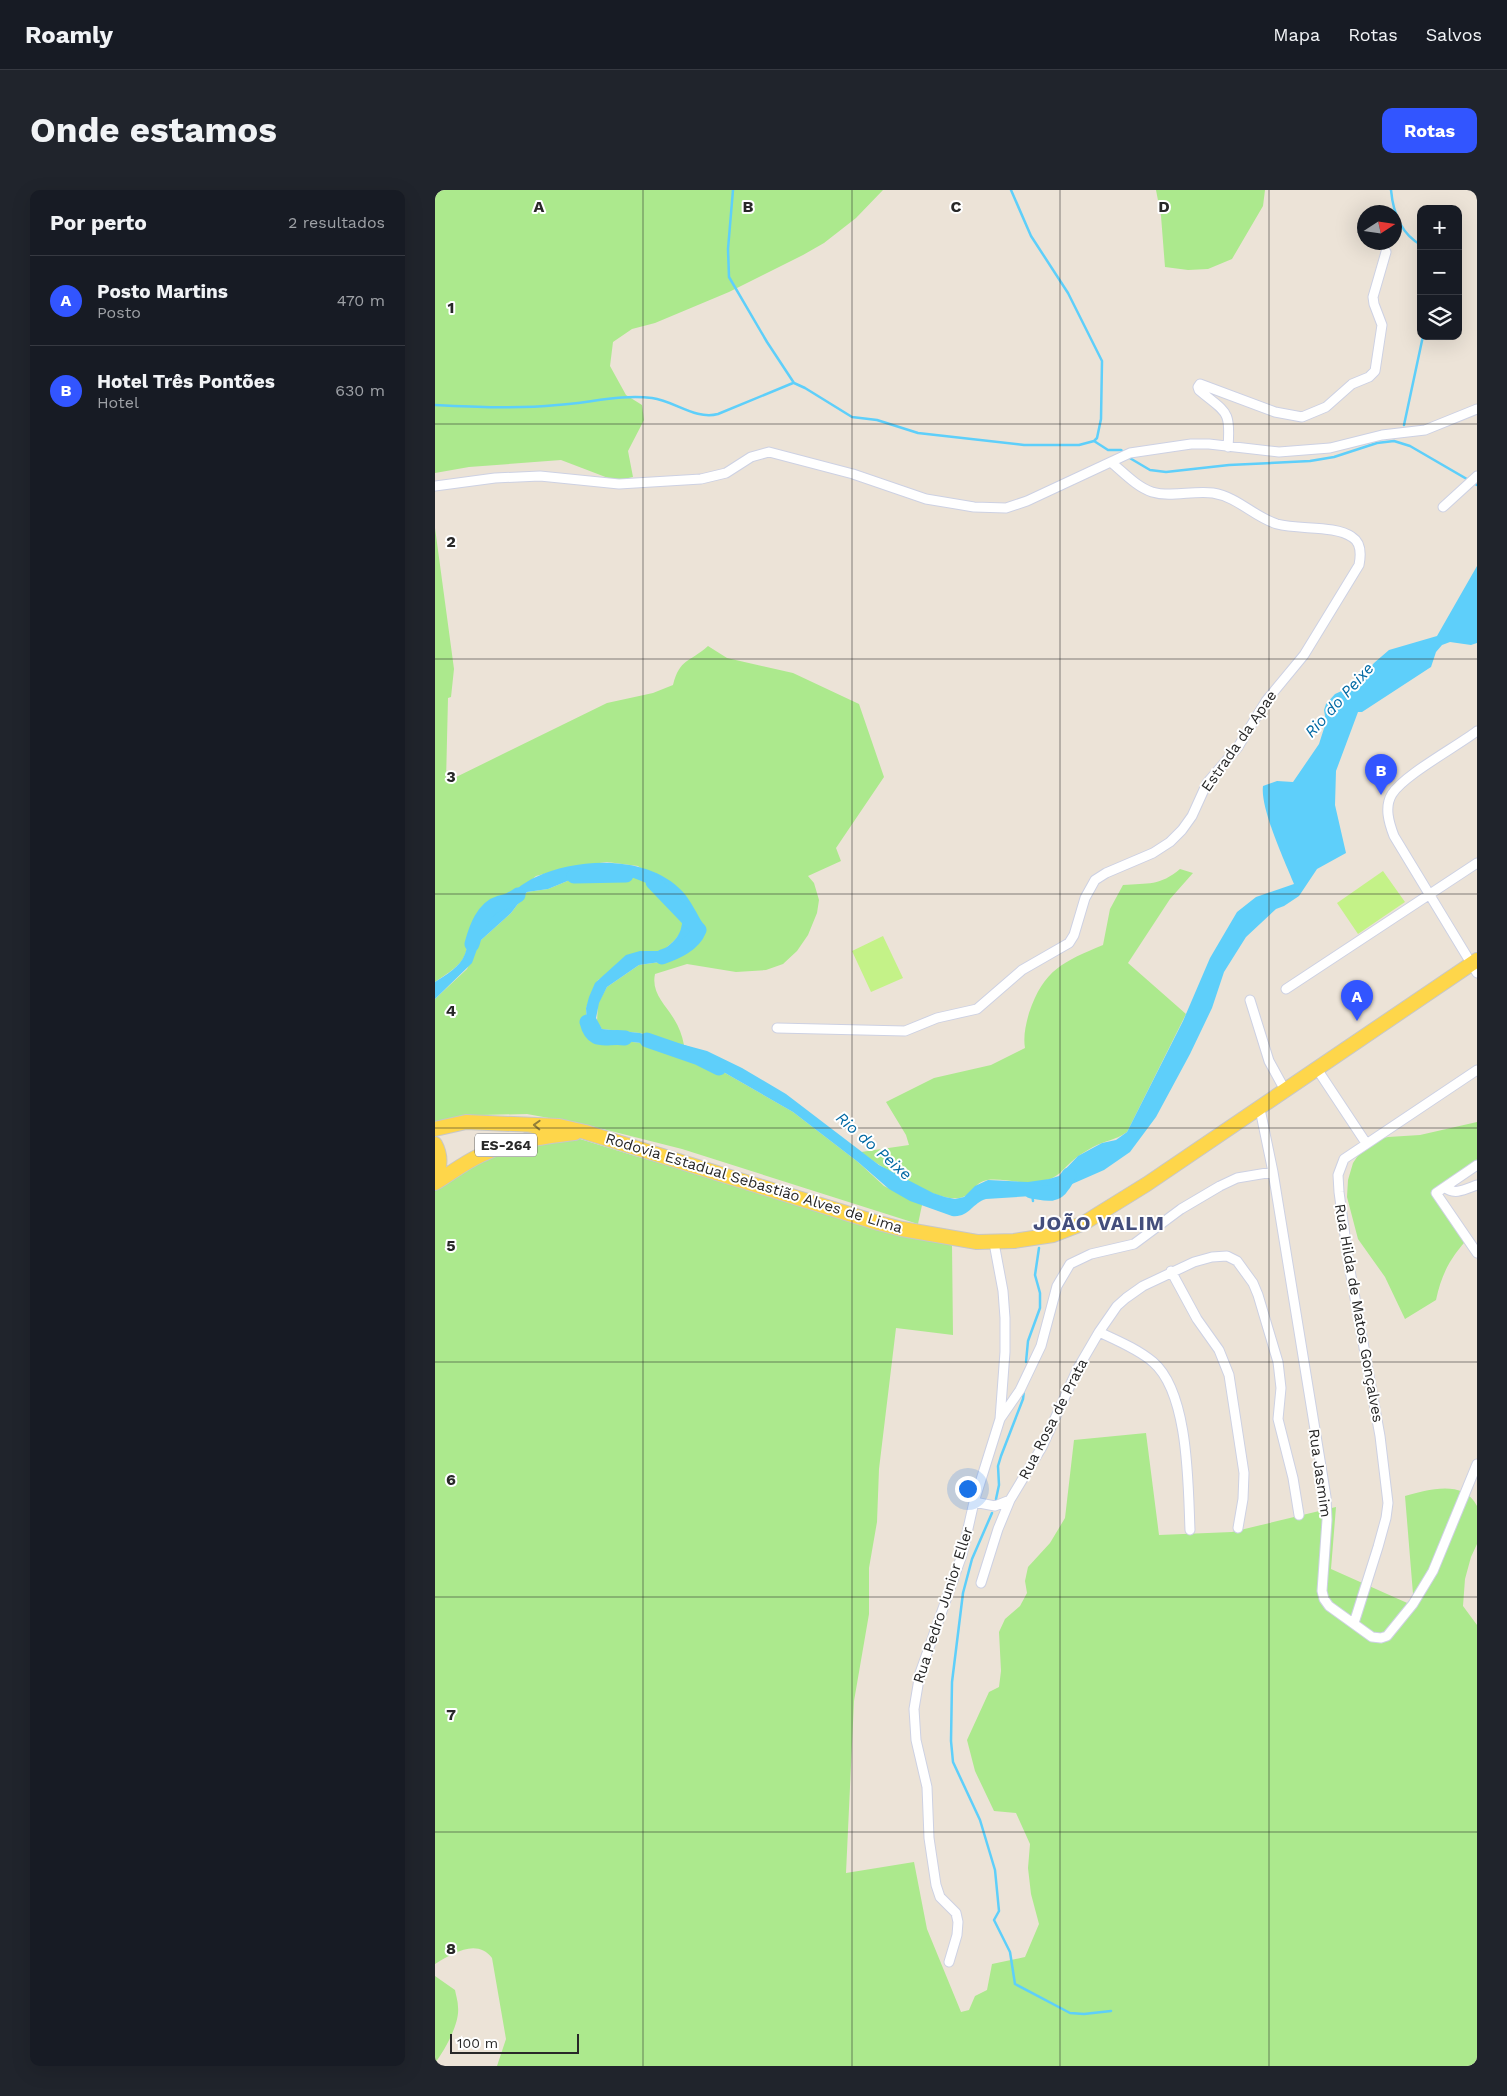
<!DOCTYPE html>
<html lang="pt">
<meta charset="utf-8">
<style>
body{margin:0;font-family:"Work Sans",sans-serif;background:#20242c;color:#f1f3f6}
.controls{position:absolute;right:15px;top:15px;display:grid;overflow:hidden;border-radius:10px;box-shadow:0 5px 20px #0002}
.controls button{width:45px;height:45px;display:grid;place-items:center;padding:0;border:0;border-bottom:1px solid #363941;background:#171b24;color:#f1f3f6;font:25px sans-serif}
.compass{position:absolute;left:922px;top:15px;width:45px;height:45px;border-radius:50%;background:#171b24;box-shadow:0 5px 20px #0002;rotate:78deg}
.scale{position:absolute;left:15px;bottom:12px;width:129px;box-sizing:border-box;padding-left:5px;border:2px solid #282828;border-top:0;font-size:14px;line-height:18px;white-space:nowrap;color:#282828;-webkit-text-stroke:4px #fff;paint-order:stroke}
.you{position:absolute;left:532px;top:1298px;width:18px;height:18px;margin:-12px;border:4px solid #fff;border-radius:50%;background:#1a73e8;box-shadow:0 0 0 8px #1a73e833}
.badge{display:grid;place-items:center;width:32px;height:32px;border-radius:50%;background:#3255ff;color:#fff;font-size:16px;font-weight:700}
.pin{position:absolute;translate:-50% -41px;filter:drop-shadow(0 1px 2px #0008)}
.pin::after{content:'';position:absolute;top:26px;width:18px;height:15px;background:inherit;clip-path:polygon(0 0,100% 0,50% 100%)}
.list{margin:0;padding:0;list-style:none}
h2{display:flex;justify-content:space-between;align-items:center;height:65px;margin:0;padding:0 20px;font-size:21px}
h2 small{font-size:16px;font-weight:400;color:#9ea1a6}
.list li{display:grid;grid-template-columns:32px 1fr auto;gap:15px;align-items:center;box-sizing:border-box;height:90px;padding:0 20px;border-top:1px solid #363941}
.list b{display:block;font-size:19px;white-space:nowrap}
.list p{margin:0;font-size:16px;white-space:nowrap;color:#9ea1a6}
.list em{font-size:16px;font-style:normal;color:#9ea1a6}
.icon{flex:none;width:28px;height:28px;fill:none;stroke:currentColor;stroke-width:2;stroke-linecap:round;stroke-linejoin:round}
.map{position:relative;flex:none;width:1042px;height:1876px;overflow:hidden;border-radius:10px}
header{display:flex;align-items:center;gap:30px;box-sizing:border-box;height:70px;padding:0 25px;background:#171b24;border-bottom:1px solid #363941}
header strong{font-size:24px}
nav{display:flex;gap:28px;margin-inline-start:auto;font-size:18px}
.intro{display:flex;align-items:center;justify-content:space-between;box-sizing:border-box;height:120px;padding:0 30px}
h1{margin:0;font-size:35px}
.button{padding:12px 22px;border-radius:10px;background:#3255ff;color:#fff;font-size:18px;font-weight:700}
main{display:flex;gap:30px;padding:0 30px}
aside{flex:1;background:#171b24;border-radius:10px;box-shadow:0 5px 20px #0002}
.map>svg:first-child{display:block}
.green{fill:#ace98d}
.pitch{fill:#c4f288}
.water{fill:#5ecffa}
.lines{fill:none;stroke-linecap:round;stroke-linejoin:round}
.stream{stroke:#5ecffa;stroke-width:2.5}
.river{stroke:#5ecffa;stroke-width:15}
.street-casing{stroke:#cdd1e3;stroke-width:11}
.primary-casing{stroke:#c7c7c7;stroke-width:16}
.street{stroke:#fff;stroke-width:9}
.primary{stroke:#fed64a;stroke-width:14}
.oneway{stroke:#937f39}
.grid{fill:none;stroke:#282828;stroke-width:1;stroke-opacity:0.55}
.labels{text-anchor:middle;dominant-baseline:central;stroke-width:4;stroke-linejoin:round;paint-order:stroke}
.shield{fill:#fff;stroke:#686868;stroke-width:1}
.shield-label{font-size:14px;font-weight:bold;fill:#282828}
.street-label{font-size:15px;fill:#282828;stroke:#fff}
.water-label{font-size:16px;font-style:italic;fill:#0069a4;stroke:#fff}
.district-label{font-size:20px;font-weight:bold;letter-spacing:1px;fill:#444e7c;stroke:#fff}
.grid-label{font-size:16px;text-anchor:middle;font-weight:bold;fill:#282828;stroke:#fff;stroke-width:4;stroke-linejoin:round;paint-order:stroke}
</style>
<header>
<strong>Roamly</strong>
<nav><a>Mapa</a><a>Rotas</a><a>Salvos</a></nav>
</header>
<div class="intro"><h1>Onde estamos</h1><a class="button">Rotas</a></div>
<main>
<aside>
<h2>Por perto<small>2 resultados</small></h2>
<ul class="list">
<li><span class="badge">A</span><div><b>Posto Martins</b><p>Posto</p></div><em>470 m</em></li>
<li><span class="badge">B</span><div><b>Hotel Três Pontões</b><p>Hotel</p></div><em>630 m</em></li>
</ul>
</aside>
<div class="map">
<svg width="1042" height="1876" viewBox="0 0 1042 1876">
<rect width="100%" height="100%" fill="#ece3d7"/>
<path class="green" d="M0,0H448L421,28L389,53L368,65L294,102L220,133L197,139L178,152L175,176L191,205L207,215L209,230L193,261L198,287L181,291L126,270L34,277L0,283Z
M721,0H830L828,16L797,69L773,79L753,80L730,77L726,26Z
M0,338L19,479L16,507L13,508L11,592L172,513L218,503L238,495C245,468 254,473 273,456L292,468L358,483L424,514L449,587L401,658L406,671L373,686L379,693L384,710L382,723L373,745L362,761L348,774L331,780L301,782L252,774L220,784C216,803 230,814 239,829C244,837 247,845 249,855L205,843L167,839L162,832L163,813L172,797L204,775L232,771L268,738L203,676L172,672L135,677L101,686L40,736C32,744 34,751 31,762C27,776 11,784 0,792Z
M745,679L758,683L735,709L693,773L751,824L692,942C679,951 671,950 658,957C653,960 647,963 642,967C625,980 626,989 601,992C585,994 568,988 552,990C540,992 537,1004 528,1007C505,1016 444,976 426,962L474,955L471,945L451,912L499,888L556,875L590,858C588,846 591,834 594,823C609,779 628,772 668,755L675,719L688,695C713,693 725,696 745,679Z
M147,685C164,686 182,684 198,687C212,690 221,697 232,706C258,727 252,742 227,761H212L163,790L151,818L152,836L157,847L230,856L257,864L358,922L423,972L449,996L487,1015L483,1034L247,959L152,935L92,924L45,925L0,932V809L32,779L45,751L76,723L92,702L113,699Z
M1042,932V970L1001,999L1035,1046C1016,1067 1007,1082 1001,1110L970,1129L950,1087L923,1049L912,1007L913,990L918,973L926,961L942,950L953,947L985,945Z
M131,948L145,949L200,966L517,1055L518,1145L461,1138L444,1279L442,1332L434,1378V1424L419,1511L411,1683L479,1672L492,1739L526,1822L534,1820L540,1806L552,1800L557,1774L590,1767L604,1734L596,1704L593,1678L595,1654L581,1623L559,1621L540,1581L532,1550L554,1502L564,1497L566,1481L564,1442L570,1429L585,1416L592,1403L590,1391L593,1377L615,1353L630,1328L639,1250L711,1243L724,1345L797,1342L901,1317L896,1379L979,1416L970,1306C993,1300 1028,1289 1042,1316V1354L1036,1367L1030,1389L1028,1416L1042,1435V1876H62L71,1849L57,1768C42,1748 18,1763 0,1774V1000L9,993L70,959Z
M0,1786L20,1800C21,1806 23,1811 23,1817C25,1833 10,1860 0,1873Z"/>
<path class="pitch" d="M948,681L970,712L923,744L902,713Z
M448,746L468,788L436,802L417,761Z"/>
<path class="water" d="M1042,376V453L1036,455L1015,452L1007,455L1001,462L996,477L927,522H923L901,581L900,615L911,663L882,679L864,706L849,716L841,719L811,747L789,782L777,818L755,864L721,927L695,962L669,980L612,1005L551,1009C537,1013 534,1028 517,1026L475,1011L454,999L423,972L358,922L257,864L230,856L157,847L152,836L151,818L154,807L160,793L191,765L205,761H227C245,747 247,743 248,721L222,697L196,687L147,685L113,699L92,702L76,723L45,751L37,773L0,809V792C11,785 25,777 30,764C34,754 31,744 39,736C42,734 46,732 49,730C66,715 80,696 101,687C144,667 214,665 248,702C256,711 262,724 268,734V738L232,771L204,775L172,797L164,813L161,828L167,839L205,843L272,861L307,878L351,904L444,975L498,1003L510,1007L520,1009L529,1007L540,996L553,990L593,992L614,989L624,986L643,966L667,953L681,950L692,942L748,831L775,768L802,722L821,707L859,694C850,672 825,618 828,596L842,591L858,592L884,554L891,532L889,520L891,514L900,504L922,494L939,473L954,460L1002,446Z"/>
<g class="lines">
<path class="stream" d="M298,0L293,59L294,87L332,152L359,193L370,198L417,227L442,230L483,243L589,255H644L659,251L662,248L666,229L667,171L633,103L596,46L576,0
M956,0C958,22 966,44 986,55
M0,215C40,217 82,219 122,215C154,213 186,204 217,208C240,211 260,230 283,224L358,193
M969,235L988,146
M659,251L673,260H686L689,263
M693,267L715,280L731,282L794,275L875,271L899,267L942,253L959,251L975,256L1042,295
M597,1003L598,1011
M591,1172L593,1151L605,1118V1103L600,1085L604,1058
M561,1309L564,1295L563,1276L566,1266L588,1209L589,1200
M557,1323L537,1369L528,1403L517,1492L516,1551L518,1572L545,1630L560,1680L564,1721L559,1730L575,1762L580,1794L635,1823L649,1824L676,1821"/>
<path class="river" d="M139,686L191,685
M218,692L264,740C258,755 241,762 227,767
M37,754C41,739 48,718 65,713C73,711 76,710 83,705
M152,832C158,856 172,845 190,848
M212,850L264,868L284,878
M596,1001C607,1002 620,1008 627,996C630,993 631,989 634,985"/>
<g class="street-casing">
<path id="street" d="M793,257C796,219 791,223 764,200L763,197L765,194L840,222L867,227L891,217L917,194L934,187L940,181L947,135L939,114L938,107L951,62
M0,296L60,288L105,286L184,294L266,289L291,283L316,267L334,262L418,284L491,309L539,317L571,318L592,311L695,263L756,254H774L844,262L895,258L947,245L990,240L1042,219
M1008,317L1042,286
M1042,541C1021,557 969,585 957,604C949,617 954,633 959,646L1042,783
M851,799L1042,673
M815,810L834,871L851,902
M342,838L470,841L502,828L542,819L587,780L634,753L639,745L650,708L660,690L671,683L718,663L735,652L747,640L757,626L772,593L803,557L831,511L869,465L924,375C926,365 927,353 917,347C900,335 864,340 842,334C819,327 803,307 778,303C758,300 736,308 717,302C702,297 689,283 677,273
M882,879L931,953
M825,919L838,982L891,1307L892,1330L887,1401L889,1409L894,1416L937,1447L946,1448L952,1446L978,1414L998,1381L1042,1274
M1042,975L1001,1003L1042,1063
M1010,997C1019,1006 1031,999 1042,995
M736,1081L762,1129L784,1160L794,1185L809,1283L808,1309L803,1338
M664,1142C681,1150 703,1159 718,1172C754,1203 753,1295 755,1340
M565,1229L585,1200L606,1156L622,1096L635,1074L656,1064L699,1054L746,1019L785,996L802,988L838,982
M539,1312L560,1316L575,1310
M546,1393L563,1339L575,1310L607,1257L643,1178L664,1142L682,1116L691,1108L708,1096L759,1072L777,1067L792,1066L802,1071L818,1093L823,1105L843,1172L846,1198L843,1229L858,1288L864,1325
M919,1433L943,1357L951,1328L953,1313L945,1246L914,1075L904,1002L903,985L909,969L1042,880
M514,1772L522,1745L523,1732L521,1723L505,1707L501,1695L494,1648L492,1597L481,1550L479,1519L485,1483L527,1365L539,1312L565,1229L570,1162V1128L568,1101L559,1053"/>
</g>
<g class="primary-casing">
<path id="primary" d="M0,939L31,932L124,936L150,942L440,1032L467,1039L542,1052L579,1051L618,1045L649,1033L712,994L1042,770
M0,954C6,965 6,977 0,987
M0,993C15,984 30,972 46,965C75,951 108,947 140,943"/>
</g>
<use href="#street" class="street"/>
<use href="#primary" class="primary"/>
</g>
<defs><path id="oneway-chevron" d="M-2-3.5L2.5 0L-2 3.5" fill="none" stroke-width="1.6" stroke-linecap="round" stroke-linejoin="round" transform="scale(1.25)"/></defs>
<use class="oneway" href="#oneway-chevron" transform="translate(102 935) rotate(-178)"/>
<path class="grid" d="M208,0V1876M417,0V1876M625,0V1876M834,0V1876M0,234H1042M0,469H1042M0,704H1042M0,938H1042M0,1172H1042M0,1407H1042M0,1642H1042"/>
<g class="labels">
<rect class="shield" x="40" y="943.5" width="62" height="23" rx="4"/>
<g class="shield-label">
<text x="71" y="955">ES-264</text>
</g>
<g class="street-label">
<text transform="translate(804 551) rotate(-55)">Estrada da Apae</text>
<text transform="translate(319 993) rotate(17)">Rodovia Estadual Sebastião Alves de Lima</text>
<text transform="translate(924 1123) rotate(80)">Rua Hilda de Matos Gonçalves</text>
<text transform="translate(618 1229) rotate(-63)">Rua Rosa de Prata</text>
<text transform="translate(885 1283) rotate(82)">Rua Jasmim</text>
<text transform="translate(508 1415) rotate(-72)">Rua Pedro Junior Eller</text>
</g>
<g class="water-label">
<text transform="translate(904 510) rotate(-48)">Rio do Peixe</text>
<text transform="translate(439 956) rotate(41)">Rio do Peixe</text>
</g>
<g class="district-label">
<text x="664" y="1033">JOÃO VALIM</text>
</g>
</g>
<g class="grid-label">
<text x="104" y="22">A</text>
<text x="313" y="22">B</text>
<text x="521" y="22">C</text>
<text x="729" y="22">D</text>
<text x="16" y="123">1</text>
<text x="16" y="357">2</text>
<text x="16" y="592">3</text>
<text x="16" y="826">4</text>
<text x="16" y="1061">5</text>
<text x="16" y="1295">6</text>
<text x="16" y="1530">7</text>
<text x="16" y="1764">8</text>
</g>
</svg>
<div class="controls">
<button>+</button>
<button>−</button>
<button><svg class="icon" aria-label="layers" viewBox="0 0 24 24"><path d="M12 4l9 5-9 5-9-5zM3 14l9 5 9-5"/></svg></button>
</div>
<svg class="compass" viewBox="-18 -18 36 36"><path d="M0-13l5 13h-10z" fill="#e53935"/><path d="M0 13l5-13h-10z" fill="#9ea1a6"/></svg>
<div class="scale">100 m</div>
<div class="you"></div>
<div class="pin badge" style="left:922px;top:831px">A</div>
<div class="pin badge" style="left:946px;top:605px">B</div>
</div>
</main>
